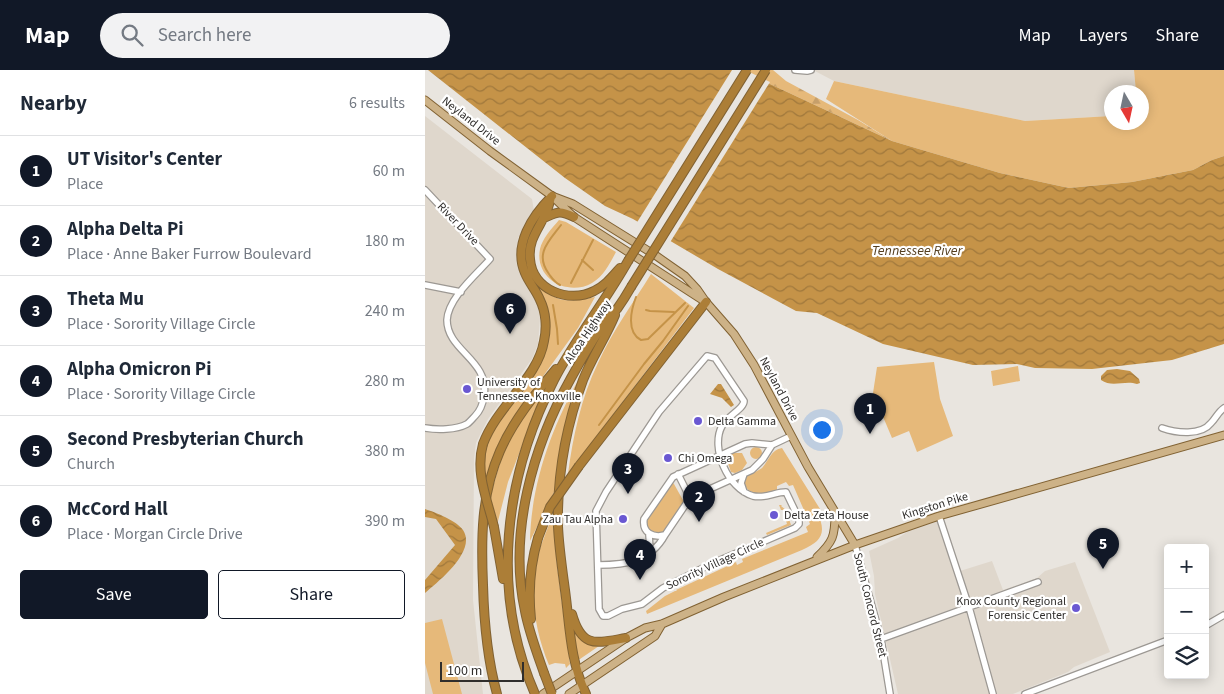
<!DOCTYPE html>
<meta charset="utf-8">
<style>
body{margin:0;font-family:"Source Sans 3",sans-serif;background:#f2f2f3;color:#1f2937}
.controls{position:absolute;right:15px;bottom:15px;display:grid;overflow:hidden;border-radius:5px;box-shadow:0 2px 12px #0003}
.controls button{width:45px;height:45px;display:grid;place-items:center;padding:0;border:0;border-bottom:1px solid #e0e1e3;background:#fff;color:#1f2937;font:25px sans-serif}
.compass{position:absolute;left:679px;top:15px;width:45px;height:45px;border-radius:50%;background:#fff;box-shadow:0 2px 12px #0003;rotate:171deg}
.scale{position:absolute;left:15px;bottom:12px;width:84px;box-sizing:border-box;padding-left:5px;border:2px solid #302e2c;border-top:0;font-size:14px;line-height:18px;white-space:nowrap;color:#302e2c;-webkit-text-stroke:4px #fff;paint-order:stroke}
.you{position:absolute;left:396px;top:359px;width:18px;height:18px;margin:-12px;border:4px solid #fff;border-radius:50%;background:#1a73e8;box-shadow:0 0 0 8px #1a73e833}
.badge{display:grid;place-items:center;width:32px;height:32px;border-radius:50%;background:#111827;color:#fff;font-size:16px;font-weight:700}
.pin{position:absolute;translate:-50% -41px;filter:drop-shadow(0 1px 2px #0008)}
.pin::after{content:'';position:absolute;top:26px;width:18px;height:15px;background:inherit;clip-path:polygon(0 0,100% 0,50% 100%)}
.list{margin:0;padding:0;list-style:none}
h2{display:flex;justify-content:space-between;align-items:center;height:65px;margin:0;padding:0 20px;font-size:21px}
h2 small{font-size:16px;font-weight:400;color:#747a83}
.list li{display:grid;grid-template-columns:32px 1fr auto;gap:15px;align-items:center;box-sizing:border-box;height:70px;padding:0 20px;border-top:1px solid #e0e1e3}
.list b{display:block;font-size:19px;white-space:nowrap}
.list p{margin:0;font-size:16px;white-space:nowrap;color:#747a83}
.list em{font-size:16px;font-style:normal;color:#747a83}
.actions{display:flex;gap:10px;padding:15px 20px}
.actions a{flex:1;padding:11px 0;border:1px solid #111827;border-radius:5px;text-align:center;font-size:18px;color:#111827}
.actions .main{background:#111827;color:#fff}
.icon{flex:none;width:28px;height:28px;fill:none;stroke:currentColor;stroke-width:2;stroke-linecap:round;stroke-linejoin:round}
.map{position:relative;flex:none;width:799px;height:624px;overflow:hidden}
header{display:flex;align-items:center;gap:30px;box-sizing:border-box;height:70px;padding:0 25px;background:#111827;color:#fff}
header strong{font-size:24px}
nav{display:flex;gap:28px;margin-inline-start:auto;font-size:18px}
.search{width:350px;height:45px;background:#f2f2f3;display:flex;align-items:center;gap:12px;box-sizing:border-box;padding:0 18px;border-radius:28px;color:#747a83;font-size:19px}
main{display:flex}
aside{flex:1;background:#fff}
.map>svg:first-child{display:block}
.built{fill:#dfd7cc}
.green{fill:#e6b97a}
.forest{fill:url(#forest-firs)}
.water{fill:url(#water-waves)}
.pier{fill:#e9e5df}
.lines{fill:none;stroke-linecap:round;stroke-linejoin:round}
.stream{stroke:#c59348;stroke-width:2}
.minor-casing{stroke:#9c9893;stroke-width:8}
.major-casing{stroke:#816233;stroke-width:9}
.highway-casing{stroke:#816233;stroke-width:10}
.minor{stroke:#fff;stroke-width:5.5}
.major{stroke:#cdb287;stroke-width:7}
.highway{stroke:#ac7e37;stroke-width:8}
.highway-bridge-casing{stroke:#816233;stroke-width:10;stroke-linecap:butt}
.highway-bridge{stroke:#ac7e37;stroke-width:8}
.poi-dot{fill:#6a58d2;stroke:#fff;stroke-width:2}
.labels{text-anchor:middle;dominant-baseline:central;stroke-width:4.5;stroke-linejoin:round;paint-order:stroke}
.street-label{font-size:12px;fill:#302e2c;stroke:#fff}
.poi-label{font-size:12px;fill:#302e2c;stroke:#fff;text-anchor:start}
.water-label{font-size:14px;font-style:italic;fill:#553f1f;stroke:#fff}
</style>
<header>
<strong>Map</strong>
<div class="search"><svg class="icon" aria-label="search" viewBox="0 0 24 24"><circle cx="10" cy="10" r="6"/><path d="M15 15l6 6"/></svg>Search here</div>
<nav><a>Map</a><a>Layers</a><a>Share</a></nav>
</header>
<main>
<aside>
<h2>Nearby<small>6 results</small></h2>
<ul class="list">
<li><span class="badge">1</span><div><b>UT Visitor's Center</b><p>Place</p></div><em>60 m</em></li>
<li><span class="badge">2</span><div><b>Alpha Delta Pi</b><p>Place · Anne Baker Furrow Boulevard</p></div><em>180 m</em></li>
<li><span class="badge">3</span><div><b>Theta Mu</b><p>Place · Sorority Village Circle</p></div><em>240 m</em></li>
<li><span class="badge">4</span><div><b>Alpha Omicron Pi</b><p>Place · Sorority Village Circle</p></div><em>280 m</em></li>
<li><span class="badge">5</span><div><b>Second Presbyterian Church</b><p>Church</p></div><em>380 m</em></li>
<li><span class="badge">6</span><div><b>McCord Hall</b><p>Place · Morgan Circle Drive</p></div><em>390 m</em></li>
</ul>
<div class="actions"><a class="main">Save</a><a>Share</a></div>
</aside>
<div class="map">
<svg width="799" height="624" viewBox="0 0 799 624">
<defs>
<pattern id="forest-firs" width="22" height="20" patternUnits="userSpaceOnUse" patternTransform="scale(1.25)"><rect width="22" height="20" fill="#e6b97a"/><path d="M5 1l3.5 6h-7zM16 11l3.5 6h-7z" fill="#c69f6a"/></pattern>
<pattern id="water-waves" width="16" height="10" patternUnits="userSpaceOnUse" patternTransform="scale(1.25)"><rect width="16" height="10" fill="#c59348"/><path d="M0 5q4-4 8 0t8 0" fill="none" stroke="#a0783c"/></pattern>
</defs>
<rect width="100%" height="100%" fill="#e9e5df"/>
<path class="built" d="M388,0H709L711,22H686V46L600,51L409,11Z
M0,46L107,129L109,141L93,168L91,189L97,208L112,231L115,248L113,274L107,289L63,349L51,373L49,389L48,530L58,624H0Z
M519,449L535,501L567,491L578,520L612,508L620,501L650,492L685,582L649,597L643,602L588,624H473L450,524L449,506L444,481L473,468L482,462Z"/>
<path class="green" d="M709,0H799V86L787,90L768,100L707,112L644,118L575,103L467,71L401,29L409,11L600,51L686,46V52H716V22H711Z
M115,141L118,143L108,162L104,198C126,230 131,235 170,227L153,258L106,323L75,373L60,414L58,392L62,371L85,336L111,301L124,266L123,247L102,204L99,172Z
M134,150L141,152L191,182C185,193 179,206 167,213C143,227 109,209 115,179C117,169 127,158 134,150Z
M226,204L269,238L143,404C148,366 156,328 173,293C187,262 208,233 226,204Z
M509,292L515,329L528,366L492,382L484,361L467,368L448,323L452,297Z
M593,296L595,311L568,316L566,301Z
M155,307L142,348L130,420L105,471C106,414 127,356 155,307Z
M120,317L83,412L72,455L65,427L81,373L104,337Z
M325 383a6 6 0 1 1 12 0a6 6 0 1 1-12 0Z
M357,378L395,439L392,442C402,463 397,471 377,480L222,544L221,541L240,526L250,521H252L251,520L311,492L312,495L318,492L317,489L383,462L381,457L385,454L368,415L364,416L361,412L352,416V421C341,424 327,427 320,416V409L322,405C328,402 332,402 337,398C344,390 346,380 357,378Z
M308,383H317L322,393L317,400L310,403L306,402L301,388Z
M247,412L249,414L259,432L240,462L237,464H227L222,458V451Z
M354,435H357L356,436L361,440L366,455L342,465L341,463L362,454L358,440H356Z
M128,444L132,496L145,594L141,598L140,594L130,593L124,595C110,562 103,520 113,485C117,471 123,458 128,444Z
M17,549L37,624H8L0,593V553Z
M150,561L174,576L155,589H153L149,562Z"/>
<path class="forest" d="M315,0H348L361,11L433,50L467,71Z"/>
<path class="water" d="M3,0H315L467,71L575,103L644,118L707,112L768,100L787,90L799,86V274L747,290L667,299L610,298L592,294L548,295L458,274L392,243L371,241L293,199L208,149L180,136L140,108Z
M692,299L705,301L714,309L715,313L712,314C700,310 687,318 676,310V306L682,300Z
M293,314H296L309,335L306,337L297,328L285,324Z
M0,439C10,442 32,451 38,460C52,481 14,511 0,523V510L30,475L11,449L0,447Z"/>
<path class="pier" d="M307,0H320L345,12L244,174L211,154Z"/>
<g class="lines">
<path class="stream" d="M157,190L168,200
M146,213L168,170
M135,215C129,212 127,208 124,204C109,184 124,171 136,155
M211,227C206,240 201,262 216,270L223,269L260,233
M128,235L132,259L133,274
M221,240L225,241L249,242
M174,355L219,294L238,271L263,236"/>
<g class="minor-casing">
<path id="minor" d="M370,0L382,1L386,0
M0,120L65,189C52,204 23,228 22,250C22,281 65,290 59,326C58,333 55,341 50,346C48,348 45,352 42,354C31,360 12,360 0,358
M0,215L36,222
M282,286L290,288L319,331C319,339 302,346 297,356C285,378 303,419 328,426C340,429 350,422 361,422L374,449V454L370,458L286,494L238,518L217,534L197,539L183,546H178L174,539L171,441L181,422L234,342Z
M737,358C751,363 776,366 786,353C791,348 793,342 799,338
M347,375L338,389L327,400L265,428L240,465C228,468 217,463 219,449L248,407L320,374L327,373L347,375L366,366
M253,404L265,428
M319,422L316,413L319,404
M514,446L544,537L568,624
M430,475L456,569L465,624
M222,484L225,479L224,465
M173,495C201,495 225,492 240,465
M780,556L799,545
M456,569L613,512
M600,624L743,570"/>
</g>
<g class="major-casing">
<path id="major" d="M0,30L65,81L127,126L149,147L279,231
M127,126L148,134L230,185L260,206L272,219L281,232L309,264L329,295L383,397L430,475
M392,487C408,472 410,466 410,444
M118,624L201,568L220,558L237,554L299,527L430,475L514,446L799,365
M144,624L230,566L237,554"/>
</g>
<g class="highway-casing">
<path id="highway" d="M126,127C124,135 122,143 118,149C111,162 103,173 105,189C107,220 144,234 169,221C180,216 187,207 195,198
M119,148C133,142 134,140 149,147
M58,374C72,336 113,308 119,271C122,258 121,242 115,230C111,220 104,213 100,203C88,175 107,146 127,126
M154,396L281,232
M69,457L78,509
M147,544C157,579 171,573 201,568
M106,549C103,521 105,495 113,468
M119,603C112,583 104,562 100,541C83,463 108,376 146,308C156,290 167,271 179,253C183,248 188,244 192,239C197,232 202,224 206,217
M72,624C62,588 59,552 58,515C56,469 56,424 75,381C88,351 110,324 131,299
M110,624C65,522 79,408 129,310C150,269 180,232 203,191
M161,624C146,593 145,561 141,528C138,504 134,480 133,456C132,407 141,356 158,310C167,287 181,267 190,245"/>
</g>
<use href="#minor" class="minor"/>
<use href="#major" class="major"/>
<use href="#highway" class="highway"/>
<g class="highway-bridge-casing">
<path id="highway-bridge" d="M203,191L322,0
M206,217L341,0
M58,374C50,402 62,429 69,457
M113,468L125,437L154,396
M119,603L127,624"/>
</g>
<use href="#highway-bridge" class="highway-bridge"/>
</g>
<g class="poi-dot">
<circle cx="42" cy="319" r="5"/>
<circle cx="273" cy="351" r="5"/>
<circle cx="243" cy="388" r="5"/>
<circle cx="349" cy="445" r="5"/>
<circle cx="198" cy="449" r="5"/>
<circle cx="651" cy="538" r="5"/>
</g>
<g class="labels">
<g class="street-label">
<text transform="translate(46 51) rotate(38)">Neyland Drive</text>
<text transform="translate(33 154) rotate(46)">River Drive</text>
<text transform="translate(163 262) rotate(-56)">Alcoa Highway</text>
<text transform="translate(354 319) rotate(62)">Neyland Drive</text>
<text transform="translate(510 436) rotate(-17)">Kingston Pike</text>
<text transform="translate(290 494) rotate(-25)">Sorority Village Circle</text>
<text transform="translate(445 535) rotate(76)">South Concord Street</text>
</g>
<g class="poi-label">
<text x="52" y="312">University of<tspan x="52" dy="14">Tennessee, Knoxville</tspan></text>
<text x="283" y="351">Delta Gamma</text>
<text x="253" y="388">Chi Omega</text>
<text x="359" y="445">Delta Zeta House</text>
<text x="188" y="449" text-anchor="end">Zau Tau Alpha</text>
<text x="641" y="531" text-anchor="end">Knox County Regional<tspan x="641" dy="14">Forensic Center</tspan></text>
</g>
<g class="water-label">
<text x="492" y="181">Tennessee River</text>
</g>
</g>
</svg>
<div class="controls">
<button>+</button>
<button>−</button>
<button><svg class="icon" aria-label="layers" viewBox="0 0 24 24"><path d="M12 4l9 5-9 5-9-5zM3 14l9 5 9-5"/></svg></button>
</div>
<svg class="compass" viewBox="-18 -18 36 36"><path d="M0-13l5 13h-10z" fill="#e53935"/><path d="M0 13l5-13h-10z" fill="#747a83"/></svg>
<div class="scale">100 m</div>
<div class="you"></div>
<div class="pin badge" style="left:445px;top:364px">1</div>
<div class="pin badge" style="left:274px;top:452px">2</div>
<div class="pin badge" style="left:203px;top:424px">3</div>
<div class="pin badge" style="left:215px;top:510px">4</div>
<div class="pin badge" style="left:678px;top:499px">5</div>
<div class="pin badge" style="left:85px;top:264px">6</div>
</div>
</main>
